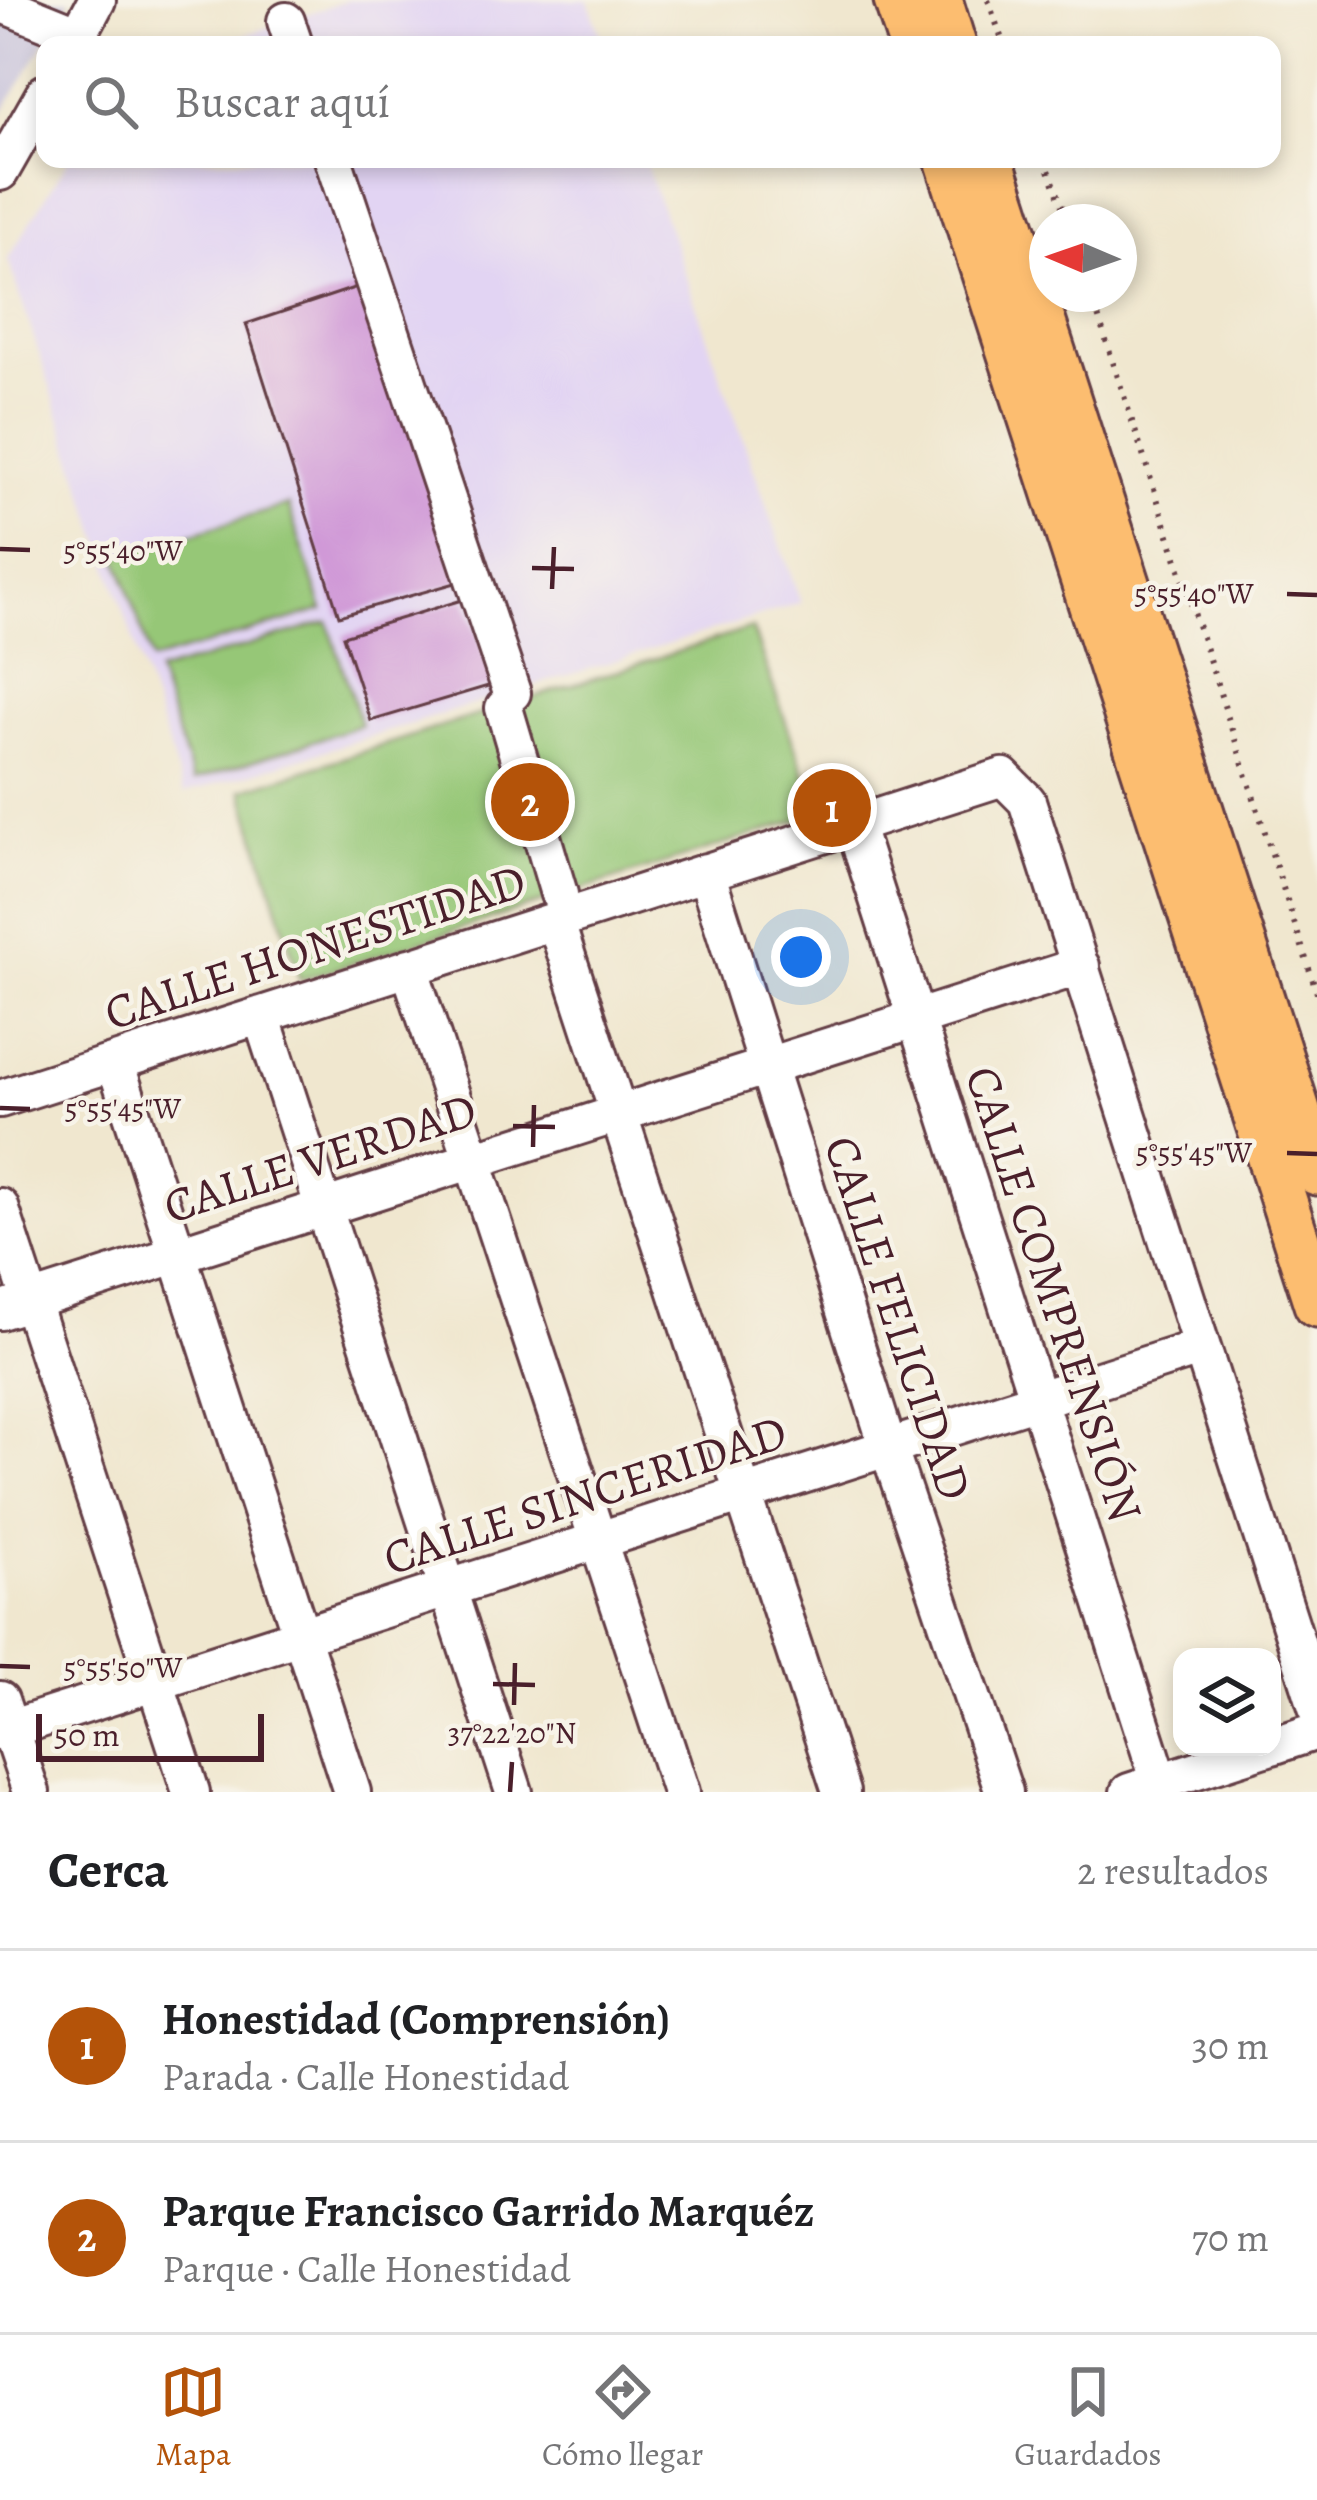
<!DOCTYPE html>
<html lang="es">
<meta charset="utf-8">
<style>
body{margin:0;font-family:Alegreya,serif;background:#f6f6f6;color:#202124}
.controls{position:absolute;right:36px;bottom:36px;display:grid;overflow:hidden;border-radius:24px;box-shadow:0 6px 18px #0003}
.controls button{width:108px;height:108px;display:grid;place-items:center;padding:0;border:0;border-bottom:3px solid #e0e0e0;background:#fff;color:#202124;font:60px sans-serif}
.compass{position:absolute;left:1029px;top:204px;width:108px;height:108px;border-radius:50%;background:#fff;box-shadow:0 6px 18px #0003;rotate:272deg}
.scale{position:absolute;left:36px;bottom:30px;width:228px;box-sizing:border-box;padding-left:12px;border:6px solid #4a1f2b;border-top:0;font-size:33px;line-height:42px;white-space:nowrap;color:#4a1f2b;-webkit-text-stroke:9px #f7f3e8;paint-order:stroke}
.you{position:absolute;left:801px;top:957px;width:42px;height:42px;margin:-30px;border:9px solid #fff;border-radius:50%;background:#1a73e8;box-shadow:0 0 0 18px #1a73e833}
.badge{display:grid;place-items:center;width:78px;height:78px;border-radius:50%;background:#b45309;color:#fff;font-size:39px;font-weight:700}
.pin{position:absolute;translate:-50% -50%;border:6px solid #fff;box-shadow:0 3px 12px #0006}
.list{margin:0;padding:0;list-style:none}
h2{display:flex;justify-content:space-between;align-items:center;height:156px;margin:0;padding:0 48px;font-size:51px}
h2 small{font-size:39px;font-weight:400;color:#757577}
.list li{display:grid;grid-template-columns:78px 1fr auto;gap:36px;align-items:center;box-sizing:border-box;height:192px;padding:0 48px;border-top:3px solid #e0e0e0}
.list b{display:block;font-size:45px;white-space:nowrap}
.list p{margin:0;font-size:39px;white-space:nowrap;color:#757577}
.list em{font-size:39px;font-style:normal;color:#757577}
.icon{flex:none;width:66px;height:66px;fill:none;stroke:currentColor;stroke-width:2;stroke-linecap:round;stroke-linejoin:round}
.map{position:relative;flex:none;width:1317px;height:1792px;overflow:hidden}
.search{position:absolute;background:#fff;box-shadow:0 6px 18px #0003;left:36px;right:36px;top:36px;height:132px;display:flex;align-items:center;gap:30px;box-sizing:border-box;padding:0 42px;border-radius:24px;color:#757577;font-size:45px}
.sheet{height:540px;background:#fff}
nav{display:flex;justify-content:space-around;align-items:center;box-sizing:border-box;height:168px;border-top:3px solid #e0e0e0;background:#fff;font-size:33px;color:#757577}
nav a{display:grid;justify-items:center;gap:6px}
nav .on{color:#b45309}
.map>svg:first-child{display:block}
.built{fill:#e2d4f3}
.industrial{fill:#c5c0da}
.green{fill:#96c777;stroke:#707351;stroke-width:3}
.building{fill:#d099d7}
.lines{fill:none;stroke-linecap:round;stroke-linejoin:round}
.minor-casing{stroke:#633d44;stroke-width:42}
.major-casing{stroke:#633d44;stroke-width:51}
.path{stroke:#633d44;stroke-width:6;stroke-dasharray:3 9;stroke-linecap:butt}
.minor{stroke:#fff;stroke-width:36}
.major{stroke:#fcbd6f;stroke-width:45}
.ticks{fill:none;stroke:#4a1f2b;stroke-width:4.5}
.labels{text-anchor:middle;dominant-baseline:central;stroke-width:9;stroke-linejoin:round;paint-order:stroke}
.street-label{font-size:48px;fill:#4a1f2b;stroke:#f7f3e8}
.ticks-label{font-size:30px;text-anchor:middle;fill:#4a1f2b;stroke:#f7f3e8;stroke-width:9;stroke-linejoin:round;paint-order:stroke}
</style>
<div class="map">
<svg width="1317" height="1792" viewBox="0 0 1317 1792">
<rect width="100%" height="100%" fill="#f7f3e8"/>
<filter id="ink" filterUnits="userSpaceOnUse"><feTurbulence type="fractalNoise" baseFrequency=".00833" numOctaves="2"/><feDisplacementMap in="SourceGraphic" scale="24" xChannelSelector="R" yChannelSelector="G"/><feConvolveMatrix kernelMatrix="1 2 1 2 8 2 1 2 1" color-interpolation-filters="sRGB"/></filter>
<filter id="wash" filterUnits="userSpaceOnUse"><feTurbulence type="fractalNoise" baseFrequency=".004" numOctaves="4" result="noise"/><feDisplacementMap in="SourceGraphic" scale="48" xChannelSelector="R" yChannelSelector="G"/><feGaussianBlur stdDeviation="2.7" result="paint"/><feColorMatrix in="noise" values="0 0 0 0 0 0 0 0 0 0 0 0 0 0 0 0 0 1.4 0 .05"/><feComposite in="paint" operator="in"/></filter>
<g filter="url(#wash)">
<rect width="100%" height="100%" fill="#f0e7cf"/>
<path class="built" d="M348,0H588L604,45H217Z
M69,159H644L801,603L184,794L8,259Z"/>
<path class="industrial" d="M0,0H70L0,117Z"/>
<path class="green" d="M288,505L323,610L152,661L117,556Z
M328,622L361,725L193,781L157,673Z
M752,628L819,814L300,980L242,790Z"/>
<g id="blocks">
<path class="building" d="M366,284L459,582L339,616L246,324Z
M465,599L495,684L371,721L343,636Z"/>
</g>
</g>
<g filter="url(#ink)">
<use href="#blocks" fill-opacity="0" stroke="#633d44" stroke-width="3"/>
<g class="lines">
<g class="minor-casing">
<path id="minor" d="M0,3L79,35
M286,21L294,45
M73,45L97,0
M333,159L512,693
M0,172L45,93
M504,708L559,894
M854,824L1163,1792
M706,872L888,1447L1004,1792
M555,920L841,1792
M409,967L681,1792
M261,1015L514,1792
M115,1062L352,1792
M0,1099L1003,777L1027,801L1317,1707
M0,1207L191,1792
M0,1311L1081,966
M0,1700L31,1792
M0,1732L1199,1348
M1272,1746L1317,1731
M1129,1792L1268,1747"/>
</g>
<g class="major-casing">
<path id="major" d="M897,0L912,45
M939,0L953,45
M948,159L1317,1304
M990,159L1317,1172"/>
</g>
<path class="path" d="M988,0L1004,45
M1045,159L1068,222
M1091,294L1317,993"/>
<use href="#minor" class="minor"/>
<use href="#major" class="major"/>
</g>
</g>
<path class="ticks" d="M0,549L30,550M532,568L574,569M552,589L554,547M1287,594L1317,595M0,1108L30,1109M513,1126L555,1127M533,1147L534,1105M1287,1153L1317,1154M0,1666L30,1667M493,1684L535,1685M514,1705L515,1663M510,1792L512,1762"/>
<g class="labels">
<g class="street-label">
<text transform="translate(315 947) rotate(-18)">CALLE HONESTIDAD</text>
<text transform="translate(320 1158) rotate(-18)">CALLE VERDAD</text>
<text transform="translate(1054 1294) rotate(72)">CALLE COMPRENSIÓN</text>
<text transform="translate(898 1318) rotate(72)">CALLE FELICIDAD</text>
<text transform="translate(585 1495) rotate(-18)">CALLE SINCERIDAD</text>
</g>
</g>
<g class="ticks-label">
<text x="123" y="561">5°55'40"W</text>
<text x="1194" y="604">5°55'40"W</text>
<text x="123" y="1119">5°55'45"W</text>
<text x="1194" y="1163">5°55'45"W</text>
<text x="123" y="1678">5°55'50"W</text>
<text x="512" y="1743">37°22'20"N</text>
</g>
</svg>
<div class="controls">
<button><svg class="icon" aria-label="layers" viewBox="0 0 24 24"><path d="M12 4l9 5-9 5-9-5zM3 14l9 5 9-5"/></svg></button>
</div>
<svg class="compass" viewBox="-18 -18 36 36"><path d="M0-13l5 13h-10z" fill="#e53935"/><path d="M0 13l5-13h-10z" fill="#757577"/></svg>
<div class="scale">50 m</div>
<div class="you"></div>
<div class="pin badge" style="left:832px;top:808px">1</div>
<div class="pin badge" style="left:530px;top:802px">2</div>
<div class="search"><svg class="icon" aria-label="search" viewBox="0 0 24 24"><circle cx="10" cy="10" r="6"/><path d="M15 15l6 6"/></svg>Buscar aquí</div>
</div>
<section class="sheet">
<h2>Cerca<small>2 resultados</small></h2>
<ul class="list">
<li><span class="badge">1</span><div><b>Honestidad (Comprensión)</b><p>Parada · Calle Honestidad</p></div><em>30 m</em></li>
<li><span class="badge">2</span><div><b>Parque Francisco Garrido Marquéz</b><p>Parque · Calle Honestidad</p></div><em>70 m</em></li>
</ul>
</section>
<nav>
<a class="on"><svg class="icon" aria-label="map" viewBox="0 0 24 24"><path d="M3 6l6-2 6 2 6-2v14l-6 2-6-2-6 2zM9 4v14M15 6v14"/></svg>Mapa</a>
<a><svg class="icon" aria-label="directions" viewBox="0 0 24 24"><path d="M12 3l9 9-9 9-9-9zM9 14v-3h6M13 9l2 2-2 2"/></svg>Cómo llegar</a>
<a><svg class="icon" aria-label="saved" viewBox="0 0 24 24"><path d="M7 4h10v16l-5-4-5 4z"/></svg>Guardados</a>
</nav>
